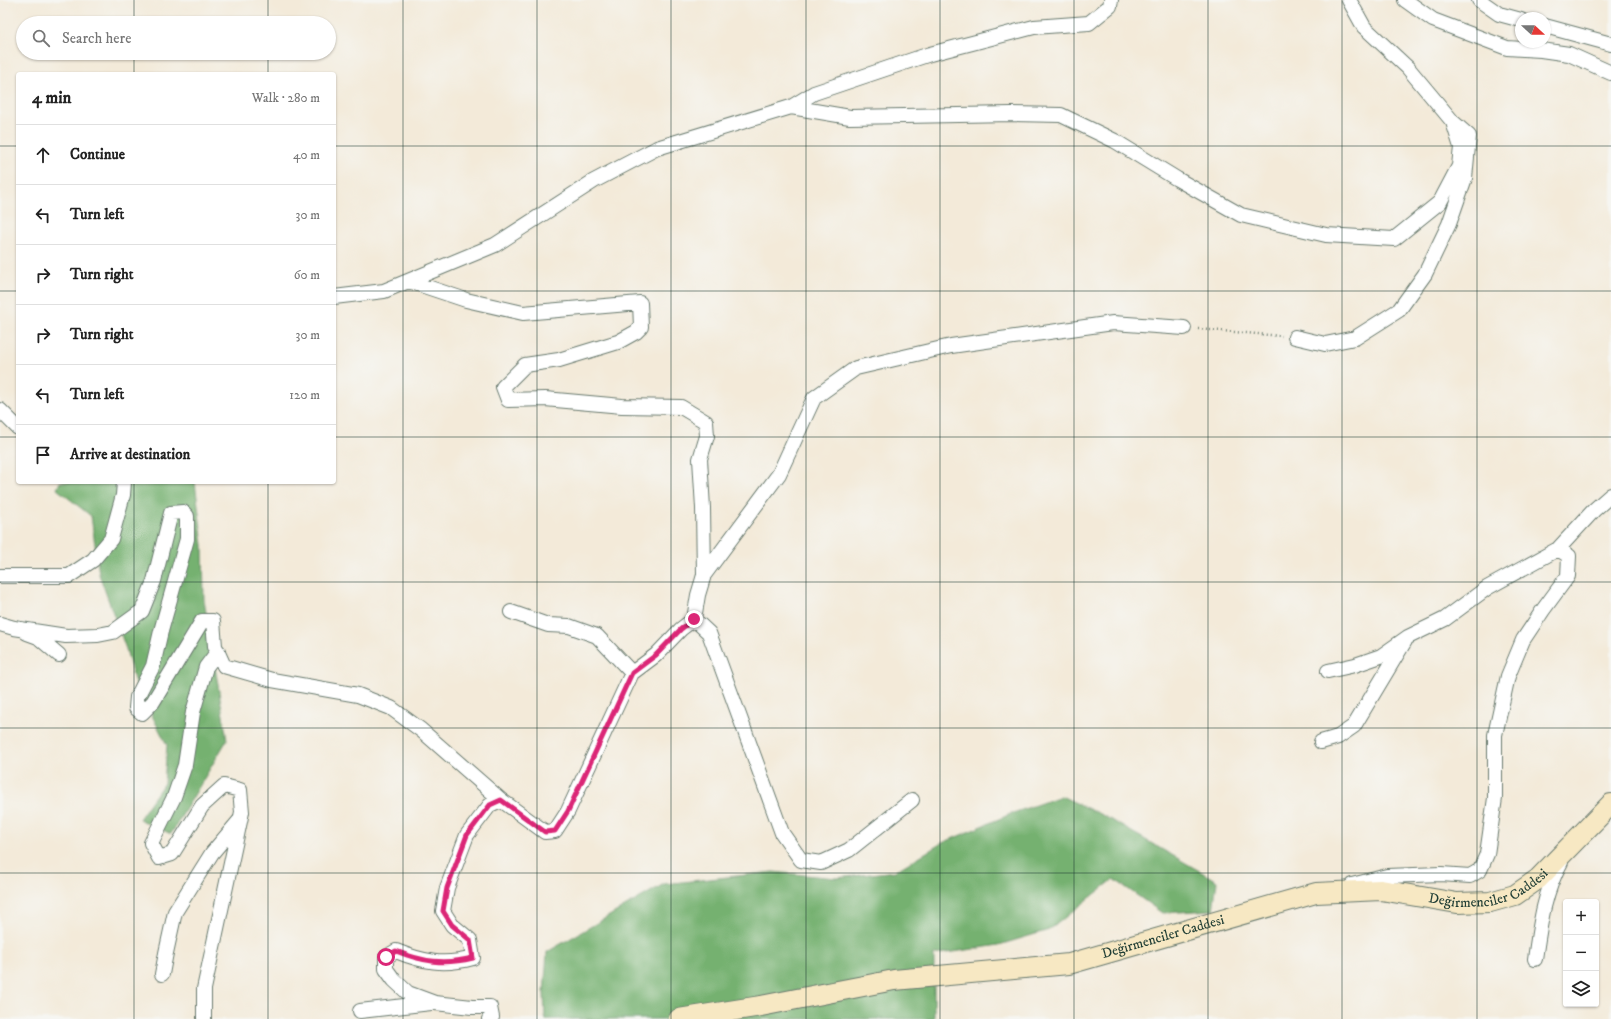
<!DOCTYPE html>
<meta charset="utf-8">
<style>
body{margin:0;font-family:"IM FELL DW Pica",serif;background:#f2f2f2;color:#222}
.controls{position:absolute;right:12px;bottom:12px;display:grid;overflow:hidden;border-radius:4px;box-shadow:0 1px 3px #0004}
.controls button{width:36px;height:36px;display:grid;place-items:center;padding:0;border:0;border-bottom:1px solid #e0e0e0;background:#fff;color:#222;font:20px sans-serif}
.compass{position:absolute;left:1515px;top:12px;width:36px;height:36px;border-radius:50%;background:#fff;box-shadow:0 1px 3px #0004;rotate:111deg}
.stop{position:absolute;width:12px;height:12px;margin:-9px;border:3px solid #db2777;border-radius:50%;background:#fff}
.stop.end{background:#db2777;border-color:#fff;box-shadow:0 1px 4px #0008}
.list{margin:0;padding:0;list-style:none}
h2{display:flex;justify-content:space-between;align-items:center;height:52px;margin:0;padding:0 16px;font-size:17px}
h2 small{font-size:13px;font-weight:400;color:#767676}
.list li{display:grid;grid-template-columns:26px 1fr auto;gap:12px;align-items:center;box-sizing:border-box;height:60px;padding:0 16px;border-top:1px solid #e0e0e0}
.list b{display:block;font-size:15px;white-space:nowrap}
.list em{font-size:13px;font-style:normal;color:#767676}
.icon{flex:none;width:22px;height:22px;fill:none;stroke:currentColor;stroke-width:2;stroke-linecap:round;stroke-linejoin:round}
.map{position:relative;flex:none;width:1611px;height:1019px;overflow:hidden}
.search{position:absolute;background:#fff;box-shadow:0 1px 3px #0004;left:16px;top:16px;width:320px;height:44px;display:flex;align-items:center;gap:10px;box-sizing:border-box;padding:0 14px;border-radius:22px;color:#767676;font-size:15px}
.panel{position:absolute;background:#fff;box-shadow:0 1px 3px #0004;left:16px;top:72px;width:320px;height:412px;border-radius:4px}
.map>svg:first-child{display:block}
.forest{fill:#75b170;stroke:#4a7752}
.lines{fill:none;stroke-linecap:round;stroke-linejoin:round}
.minor-casing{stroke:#697a6e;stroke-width:16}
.secondary-casing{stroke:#697a6e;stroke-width:22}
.path{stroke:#697a6e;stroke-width:2.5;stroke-dasharray:1 3;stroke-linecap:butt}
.minor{stroke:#fff;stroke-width:14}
.secondary{stroke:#f7e8c3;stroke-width:20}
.route{stroke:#db2777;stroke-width:5}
.grid{fill:none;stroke:#1f3d34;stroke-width:1;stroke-opacity:0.55}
.labels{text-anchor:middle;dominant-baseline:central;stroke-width:3;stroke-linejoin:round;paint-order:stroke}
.street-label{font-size:14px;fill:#1f3d34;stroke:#f6f6f2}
</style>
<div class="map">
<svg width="1611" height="1019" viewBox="0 0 1611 1019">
<rect width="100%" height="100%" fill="#f6f6f2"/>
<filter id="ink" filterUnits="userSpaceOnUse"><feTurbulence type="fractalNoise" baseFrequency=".025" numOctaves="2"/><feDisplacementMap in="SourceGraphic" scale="8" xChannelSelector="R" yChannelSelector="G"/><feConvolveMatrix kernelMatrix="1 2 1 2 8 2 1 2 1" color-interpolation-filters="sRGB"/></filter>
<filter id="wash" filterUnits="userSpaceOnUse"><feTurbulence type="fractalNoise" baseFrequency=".012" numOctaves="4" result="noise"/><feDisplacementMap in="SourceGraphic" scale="16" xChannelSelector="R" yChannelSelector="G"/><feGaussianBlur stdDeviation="0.9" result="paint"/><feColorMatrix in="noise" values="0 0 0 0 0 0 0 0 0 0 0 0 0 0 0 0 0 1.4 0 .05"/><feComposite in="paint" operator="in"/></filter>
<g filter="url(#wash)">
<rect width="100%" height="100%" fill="#f3ead9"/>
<path class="forest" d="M60,482H195L203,545L204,600L227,740L171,834L139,819L164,783L167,745L134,680L126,649L99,574L91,516L57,489Z
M1061,796L1104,816L1217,881L1213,910L1162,913L1114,879L1049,930L999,945L934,955V1019H545L544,993L547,952L664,884L773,872L837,878L895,871L942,843L1013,813Z"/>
</g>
<g filter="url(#ink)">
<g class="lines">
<g class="minor-casing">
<path id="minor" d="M1405,0L1433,20L1507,48L1541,50L1569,54L1611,73
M1479,0L1499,14L1521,20
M1545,26L1611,44
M791,107L850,117L1012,114L1061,115L1115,141L1177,179L1241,215L1326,235L1394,239L1440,202L1459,166L1461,147L1453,122L1408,68L1364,27L1349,0
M409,281L466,300L523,313L640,303L641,327L636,332L618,342L559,360L525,365L503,387L508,400L545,399L622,406L681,407L706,422L707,436L700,459L703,508L704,575
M334,297L384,291L495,245L594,181L657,148L791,107L814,93L930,54L1034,27L1089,23L1110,6L1111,0
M1295,337L1325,344L1355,338L1399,310L1425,274L1449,224L1465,178L1469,136L1453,122
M0,410L18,428
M1558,549L1594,510L1611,495
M0,576H69L93,560L111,539L123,495L124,482
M511,612L548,625L569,626L597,636L632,673
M694,619L698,595L704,575L779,474L814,398L856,368L951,346L1113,323L1184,328
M0,624L14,628L66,636L98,635L113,632L142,611L154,581L171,513L183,512L187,516V539L161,631L153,666L137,697L136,708L142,713L153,702L202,621H213L215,646L224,666L272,680L358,695L391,708L421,730L501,800
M27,633L38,637L59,655
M1328,671L1355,665L1381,656L1408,637L1445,619L1487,588L1558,549L1569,556L1568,576L1543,610L1523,640L1508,676L1495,735V798L1487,854L1480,870L1470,876L1441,874L1387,876L1352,885
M1321,742L1338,737L1354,726L1405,641
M1535,959C1540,925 1544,892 1561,862
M162,974L166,953L175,912L212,853L240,820
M360,1011L431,1003
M204,1019V989L242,812L240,790L224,786L202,806L172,854L159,858L151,843L174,797L185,765L193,712L206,667L218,651
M489,1019L492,1017L490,1007H472L435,1003L408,993L394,980L386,969V957L396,951C423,962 444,966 473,958L470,940L452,925L443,911L447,888L467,835L490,805L501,800L545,832L555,831L568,811L632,673L656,655L681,629L694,619L709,633L782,833L801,860L821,863L849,850L912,800"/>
</g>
<g class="secondary-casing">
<g id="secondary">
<path id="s1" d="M679,1019L761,1006L894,980L1069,964L1316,893L1381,890L1457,903L1490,902L1515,895L1538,879L1611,804"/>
</g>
</g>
<path class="path" d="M1198,329L1282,336"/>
<use href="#minor" class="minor"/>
<use href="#secondary" class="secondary"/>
</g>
</g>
<g class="lines" filter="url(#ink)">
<path class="route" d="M386,957L396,951C423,962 444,965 473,958L470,940L452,925L443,911L447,888L467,835L490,805L501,800L545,832L555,831L568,811L632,673L656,655L681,629L694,619"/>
</g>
<path class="grid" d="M134,0V23M268,0V23M403,0V1019M537,0V1019M671,0V1019M806,0V1019M940,0V1019M1074,0V1019M1208,0V1019M1342,0V1019M1477,0V1019M134,53V74M268,53V74M0,146H18M334,146H1611M0,291H18M334,291H1611M0,437H18M334,437H1611M134,482V1019M268,482V1019M0,582H1611M0,728H1611M0,873H1611"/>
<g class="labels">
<g class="street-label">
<text stroke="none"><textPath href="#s1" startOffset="828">Değirmenciler Caddesi</textPath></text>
<text stroke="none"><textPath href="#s1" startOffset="492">Değirmenciler Caddesi</textPath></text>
</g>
</g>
</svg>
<div class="controls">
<button>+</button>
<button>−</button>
<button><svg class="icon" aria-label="layers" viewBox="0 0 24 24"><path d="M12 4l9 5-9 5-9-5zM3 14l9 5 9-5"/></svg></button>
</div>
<svg class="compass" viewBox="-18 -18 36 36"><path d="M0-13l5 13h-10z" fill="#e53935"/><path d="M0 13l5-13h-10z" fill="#767676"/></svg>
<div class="stop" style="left:386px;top:957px"></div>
<div class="stop end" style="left:694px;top:619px"></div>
<div class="search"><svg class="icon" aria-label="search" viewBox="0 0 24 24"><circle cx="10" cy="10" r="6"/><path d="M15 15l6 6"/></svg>Search here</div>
<section class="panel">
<h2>4 min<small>Walk · 280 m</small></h2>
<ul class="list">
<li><svg class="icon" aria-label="ahead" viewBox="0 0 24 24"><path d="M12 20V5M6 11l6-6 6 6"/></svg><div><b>Continue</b></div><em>40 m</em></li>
<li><svg class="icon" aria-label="left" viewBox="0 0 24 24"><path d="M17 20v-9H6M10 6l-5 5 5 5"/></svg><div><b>Turn left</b></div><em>30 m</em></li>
<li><svg class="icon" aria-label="right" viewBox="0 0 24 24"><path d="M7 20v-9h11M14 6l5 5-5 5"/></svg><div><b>Turn right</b></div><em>60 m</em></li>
<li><svg class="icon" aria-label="right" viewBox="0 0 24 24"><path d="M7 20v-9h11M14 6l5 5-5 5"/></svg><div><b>Turn right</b></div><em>30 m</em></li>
<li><svg class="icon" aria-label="left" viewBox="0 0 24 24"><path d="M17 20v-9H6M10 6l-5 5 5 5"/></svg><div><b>Turn left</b></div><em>120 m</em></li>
<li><svg class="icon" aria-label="arrive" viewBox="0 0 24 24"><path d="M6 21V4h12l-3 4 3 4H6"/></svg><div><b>Arrive at destination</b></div></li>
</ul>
</section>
</div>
